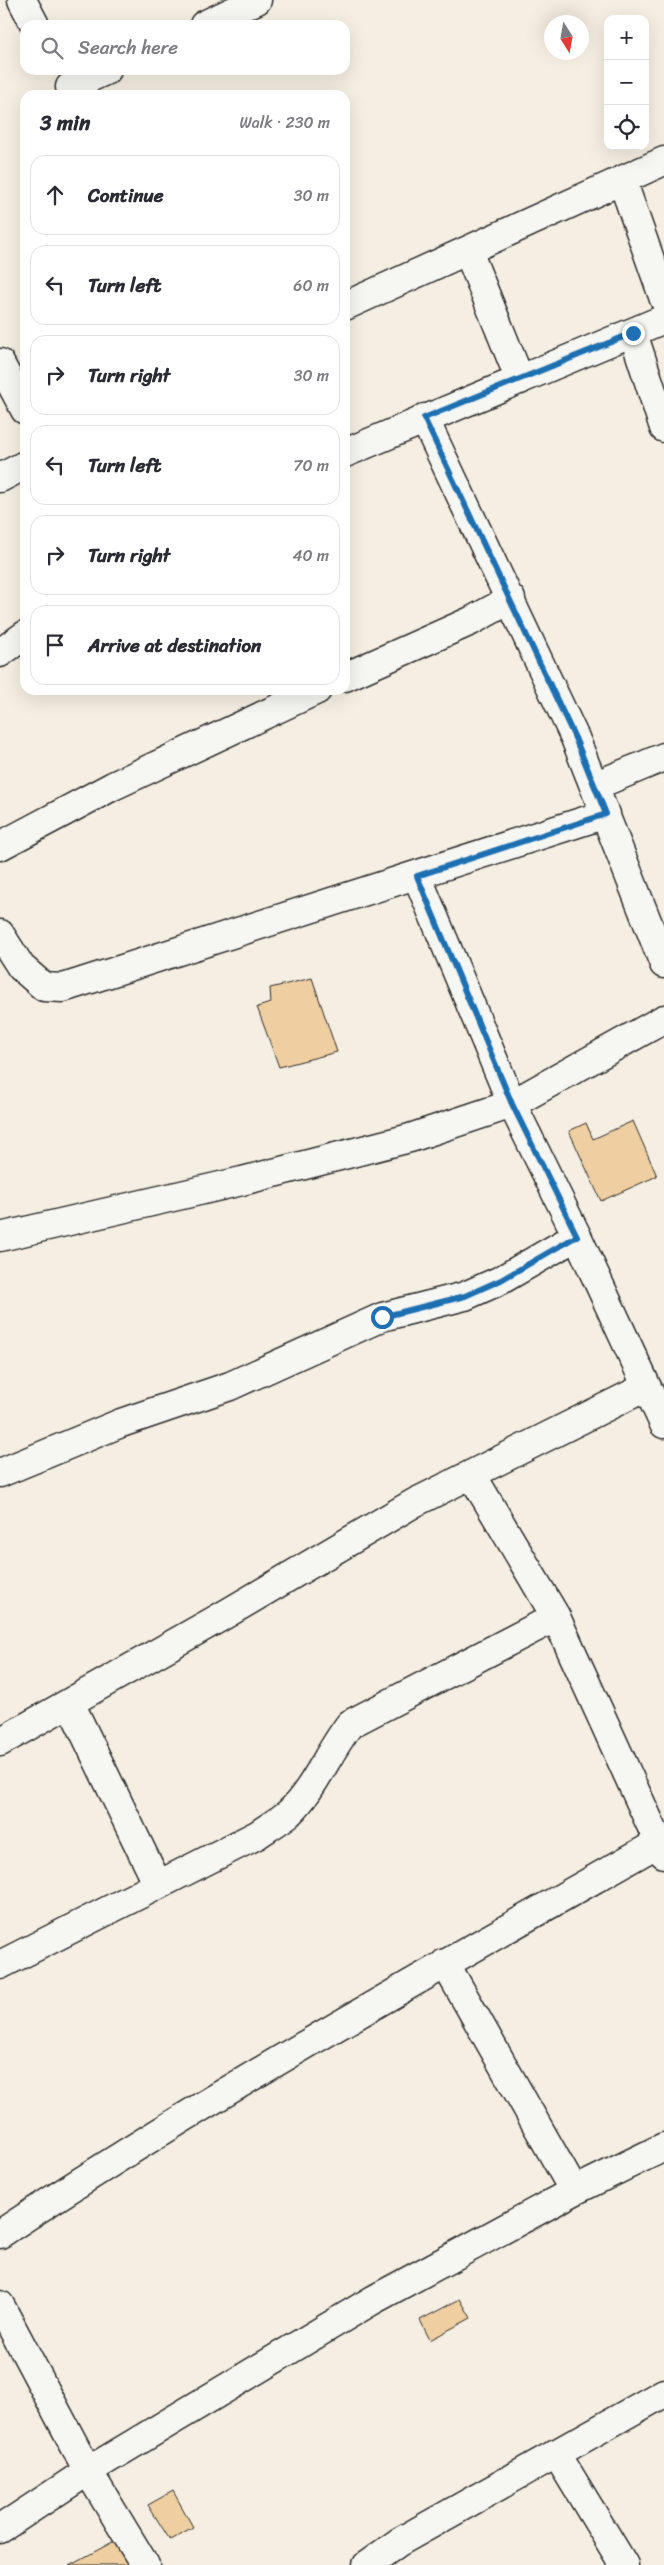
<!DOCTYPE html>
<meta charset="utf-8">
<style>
body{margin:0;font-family:Sriracha,sans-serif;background:#f7f7f7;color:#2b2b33}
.controls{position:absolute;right:15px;top:15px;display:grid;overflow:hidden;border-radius:10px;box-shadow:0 5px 20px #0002}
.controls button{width:45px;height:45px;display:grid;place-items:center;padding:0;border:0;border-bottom:1px solid #e1e1e2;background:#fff;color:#2b2b33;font:25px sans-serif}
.compass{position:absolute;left:544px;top:15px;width:45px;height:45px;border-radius:50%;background:#fff;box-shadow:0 5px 20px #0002;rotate:169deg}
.stop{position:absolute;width:15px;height:15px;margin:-11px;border:4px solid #1f6fb2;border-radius:50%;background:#fff}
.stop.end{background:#1f6fb2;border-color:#fff;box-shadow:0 1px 5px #0008}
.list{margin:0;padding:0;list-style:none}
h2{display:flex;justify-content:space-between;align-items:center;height:65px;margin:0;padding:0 20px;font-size:21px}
h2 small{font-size:16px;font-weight:400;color:#7c7c81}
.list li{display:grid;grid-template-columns:32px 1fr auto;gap:15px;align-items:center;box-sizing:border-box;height:80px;margin:0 10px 10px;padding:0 10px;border:1px solid #e1e1e2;border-radius:15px}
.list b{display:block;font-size:19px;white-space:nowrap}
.list em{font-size:16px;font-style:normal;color:#7c7c81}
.icon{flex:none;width:28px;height:28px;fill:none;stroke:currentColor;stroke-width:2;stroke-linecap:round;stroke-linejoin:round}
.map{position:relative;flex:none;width:664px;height:2565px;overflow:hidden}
.search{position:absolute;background:#fff;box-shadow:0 5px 20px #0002;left:20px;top:20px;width:330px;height:55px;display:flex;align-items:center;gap:12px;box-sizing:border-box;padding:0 18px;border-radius:15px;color:#7c7c81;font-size:19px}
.panel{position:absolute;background:#fff;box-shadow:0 5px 20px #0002;left:20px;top:90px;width:330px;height:605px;border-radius:15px}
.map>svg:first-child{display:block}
.building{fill:#efcfa1;stroke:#2b2b2b}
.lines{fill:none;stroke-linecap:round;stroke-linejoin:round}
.minor-casing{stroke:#2b2b2b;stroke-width:31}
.minor{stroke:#f6f6f2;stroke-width:28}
.route{stroke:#1f6fb2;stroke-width:6}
</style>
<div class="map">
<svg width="664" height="2565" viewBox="0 0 664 2565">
<rect width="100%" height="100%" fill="#f5eee2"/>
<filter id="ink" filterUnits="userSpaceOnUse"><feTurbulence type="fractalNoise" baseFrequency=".02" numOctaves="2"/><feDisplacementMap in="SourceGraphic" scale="10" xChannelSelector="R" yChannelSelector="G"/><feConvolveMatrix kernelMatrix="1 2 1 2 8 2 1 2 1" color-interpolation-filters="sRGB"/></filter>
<g filter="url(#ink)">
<path class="building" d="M312,978L337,1052L279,1067L257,1007L271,1003L270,988Z
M633,1121L657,1176L601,1201L569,1131L586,1123L593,1139Z
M460,2299L471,2318L430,2340L420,2320Z
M173,2491L193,2527L170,2540L148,2505Z
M120,2538L132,2565H70Z"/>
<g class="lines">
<g class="minor-casing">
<path id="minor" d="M22,0L35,25
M204,25L257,0
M70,87L107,70
M622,180L664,299
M468,251L520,380
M345,306L664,161
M633,333L664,428
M0,363L25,410
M424,418L575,738L664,964
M345,453L664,319
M0,478L25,465
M0,653L25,635
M345,677L471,621L511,599
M594,786L664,757
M0,846L113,786L317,690
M417,876L512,1104L577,1236L664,1424
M0,934L21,967L44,987L63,988L606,814
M0,1237L242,1181L410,1138L512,1104L664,1019
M0,1473L121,1423L230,1386L382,1317L465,1296L501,1280L577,1236
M472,1475L556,1617L664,1854
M70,1703L158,1885
M0,1742L219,1618L414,1503L646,1387
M445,1963L574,2191
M0,1965L257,1835C267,1828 279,1821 289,1813C315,1788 328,1752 350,1724L556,1617
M0,2234C213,2093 436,1969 658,1843
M0,2305L88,2471L145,2565
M556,2453L624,2565
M0,2529L88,2471L373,2300L574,2191L664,2147
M367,2565L399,2542L664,2393"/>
</g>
<use href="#minor" class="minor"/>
</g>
</g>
<g class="lines" filter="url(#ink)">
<path class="route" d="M382,1317L465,1296L501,1280L577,1236L512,1104L417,876L606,814L575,738L424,418L633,333"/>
</g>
</svg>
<div class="controls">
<button>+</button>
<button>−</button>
<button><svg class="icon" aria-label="locate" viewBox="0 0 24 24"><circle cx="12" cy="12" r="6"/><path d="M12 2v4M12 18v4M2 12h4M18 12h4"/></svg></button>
</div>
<svg class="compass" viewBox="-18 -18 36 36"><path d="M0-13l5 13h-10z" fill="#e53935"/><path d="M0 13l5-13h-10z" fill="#7c7c81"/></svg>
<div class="stop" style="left:382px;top:1317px"></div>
<div class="stop end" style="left:633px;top:333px"></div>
<div class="search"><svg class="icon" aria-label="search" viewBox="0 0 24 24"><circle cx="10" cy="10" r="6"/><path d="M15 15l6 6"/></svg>Search here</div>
<section class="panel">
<h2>3 min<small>Walk · 230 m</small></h2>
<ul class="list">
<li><svg class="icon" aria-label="ahead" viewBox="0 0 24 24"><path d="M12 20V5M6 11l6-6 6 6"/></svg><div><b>Continue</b></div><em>30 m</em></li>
<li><svg class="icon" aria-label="left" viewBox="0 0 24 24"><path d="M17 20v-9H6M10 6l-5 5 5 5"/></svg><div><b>Turn left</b></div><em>60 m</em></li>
<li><svg class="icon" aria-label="right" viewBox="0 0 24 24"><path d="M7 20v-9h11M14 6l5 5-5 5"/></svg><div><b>Turn right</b></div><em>30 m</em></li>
<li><svg class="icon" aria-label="left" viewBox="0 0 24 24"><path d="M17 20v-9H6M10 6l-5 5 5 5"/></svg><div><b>Turn left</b></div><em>70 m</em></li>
<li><svg class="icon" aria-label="right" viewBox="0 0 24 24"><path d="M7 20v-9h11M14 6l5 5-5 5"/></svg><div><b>Turn right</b></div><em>40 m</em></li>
<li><svg class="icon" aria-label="arrive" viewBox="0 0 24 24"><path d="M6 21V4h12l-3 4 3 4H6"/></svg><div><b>Arrive at destination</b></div></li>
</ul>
</section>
</div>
